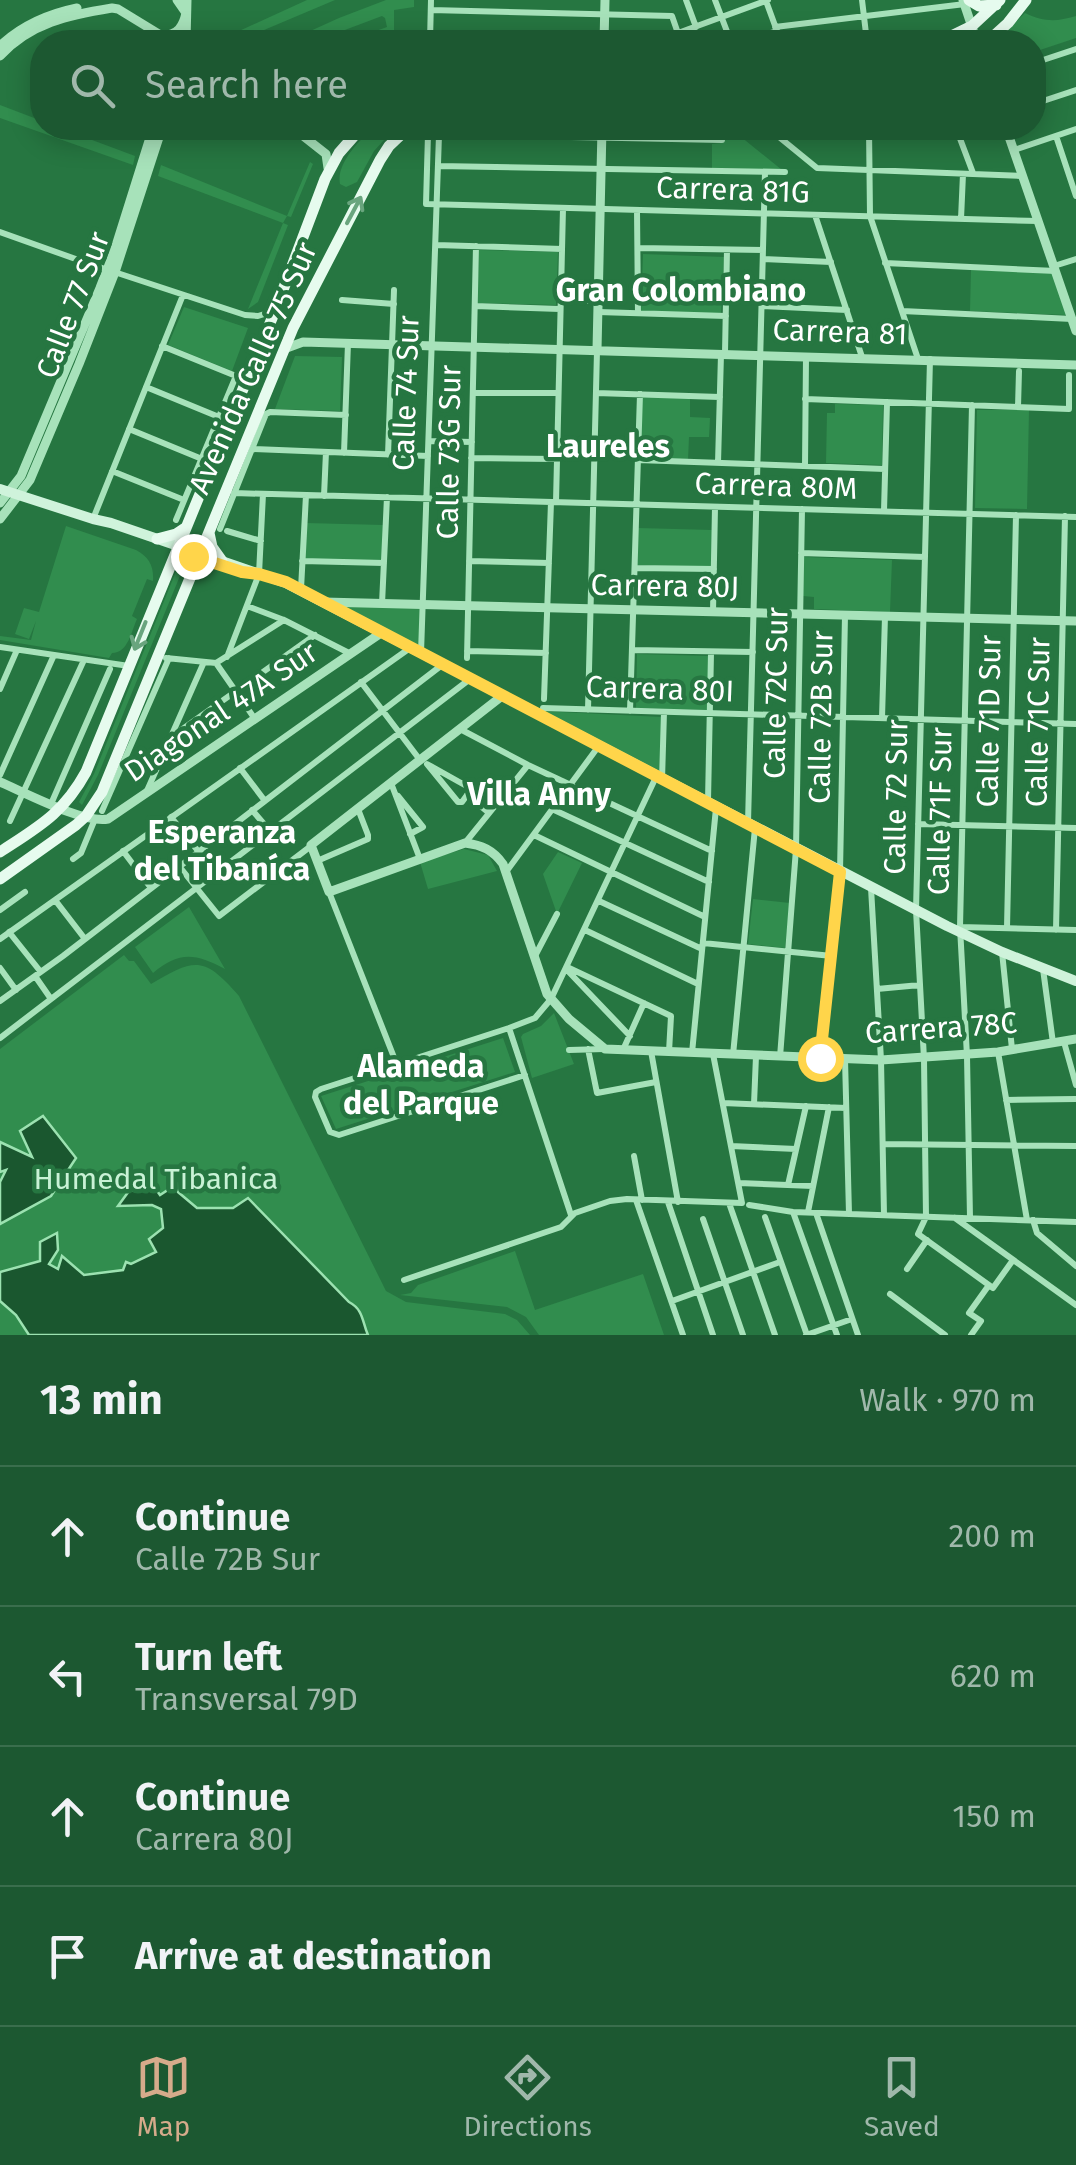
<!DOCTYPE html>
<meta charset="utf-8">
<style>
body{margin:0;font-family:"Fira Sans",sans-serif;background:#29613d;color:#f1f3f6}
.stop{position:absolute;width:30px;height:30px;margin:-22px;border:8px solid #ffd54a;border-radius:50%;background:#fff}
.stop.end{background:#ffd54a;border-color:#fff;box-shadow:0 2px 10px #0008}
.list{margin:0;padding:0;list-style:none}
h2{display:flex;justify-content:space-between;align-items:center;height:130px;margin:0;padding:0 40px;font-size:42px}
h2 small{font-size:32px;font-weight:400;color:#a0b8ab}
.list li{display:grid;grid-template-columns:65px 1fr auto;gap:30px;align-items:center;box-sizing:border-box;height:140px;padding:0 40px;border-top:2px solid #3a6e4d}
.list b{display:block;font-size:38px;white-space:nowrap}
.list p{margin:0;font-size:32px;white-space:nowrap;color:#a0b8ab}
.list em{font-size:32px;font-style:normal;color:#a0b8ab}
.icon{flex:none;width:55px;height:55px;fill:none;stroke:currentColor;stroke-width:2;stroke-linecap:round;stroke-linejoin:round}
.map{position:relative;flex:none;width:1076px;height:1335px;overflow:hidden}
.search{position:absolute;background:#1c5831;box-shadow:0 5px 25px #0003;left:30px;right:30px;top:30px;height:110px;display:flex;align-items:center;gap:25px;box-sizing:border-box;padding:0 35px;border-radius:40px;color:#a0b8ab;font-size:38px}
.sheet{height:690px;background:#1c5831}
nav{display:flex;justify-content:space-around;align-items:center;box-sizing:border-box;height:140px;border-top:2px solid #3a6e4d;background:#1c5831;font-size:28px;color:#a0b8ab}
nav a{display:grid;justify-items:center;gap:5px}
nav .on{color:#d6ab8b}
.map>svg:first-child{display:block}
.green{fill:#318d4e}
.water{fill:#1a572f;stroke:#9ce2b1;stroke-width:2.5}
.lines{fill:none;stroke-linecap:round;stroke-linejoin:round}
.minor{stroke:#a7e2ba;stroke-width:6}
.tertiary{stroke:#a7e2ba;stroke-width:9}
.secondary{stroke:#cff3db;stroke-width:10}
.primary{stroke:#e6fbee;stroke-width:11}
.oneway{stroke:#69a57e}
.route{stroke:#ffd54a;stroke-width:12}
.labels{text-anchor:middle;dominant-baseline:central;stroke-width:9;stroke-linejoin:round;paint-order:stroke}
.street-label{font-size:30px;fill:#fff;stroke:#267641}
.park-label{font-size:30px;fill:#c9f2d6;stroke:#267641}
.neighbourhood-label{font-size:32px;font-weight:bold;fill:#fff;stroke:#267641}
</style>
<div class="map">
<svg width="1076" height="1335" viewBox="0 0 1076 1335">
<rect width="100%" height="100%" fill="#267641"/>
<path class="green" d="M307,0H335L236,42H215Z
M386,0H414V7L394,10V42H345L387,27L385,18L382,16L313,42H286L339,18Z
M1025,13C1044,22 1056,22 1076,16V38L1034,52V42H995Z
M0,105L42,121V128H60L135,156L133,165L0,118Z
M374,128H395L374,151L357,182L346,187L340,184C336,164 359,140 374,128Z
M722,128H730L782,170L712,168V144L721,143Z
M310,162L313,164L291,217L287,216L283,223L288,225L258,302L248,309L283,223L158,176L161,165L287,216Z
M479,250L558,252L556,305L477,303Z
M643,254L724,257L721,314L641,311Z
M971,270L1053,273L1067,315L970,311Z
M184,307L248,328L232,371L168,345Z
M295,356L342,357L340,411L275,409Z
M642,397L690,398V417L710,418L709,437H689L688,460L641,459Z
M835,404L883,405L882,465L826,463L827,413H835Z
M977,410H1029L1027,509L975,508Z
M305,523L383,525L382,561L304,559Z
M66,526L136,550C149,557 154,566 153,581L147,579L132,616L137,619C131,632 128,653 112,653L109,658L0,640V636L31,640L36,621L29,639L15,634L24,608L39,612Z
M638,528L712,530L711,567L637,565Z
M804,557L892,560L890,612L814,609V597L803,596Z
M177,569L182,571L98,775L82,805L79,802L94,774Z
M338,606L421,608L419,648Z
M637,654L709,656L707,710L636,708Z
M539,711L662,717L660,774Z
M464,849L488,855L497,871L428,889L420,862Z
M558,852L582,863L557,914L543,874Z
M753,899L790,903L785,948L748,944Z
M189,907L225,969C195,953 179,951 153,973L135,947Z
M124,955L129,961H134L151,984C195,958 204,956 239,996L386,1291L406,1302L505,1314L517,1320L530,1335H0V1049Z
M554,1013L574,1064L532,1078L521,1037L523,1034L541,1026Z
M503,1038L515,1072L336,1129L321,1096Z
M515,1251L535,1310L643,1274L664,1335H539L526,1317L507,1307L400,1295L411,1293L418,1285Z"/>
<path class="water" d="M43,1116L76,1158L51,1196L0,1224V1182L6,1170L0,1172V1142L32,1157L20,1131Z
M177,1184L178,1192L197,1208H233L248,1198L349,1302C364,1310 362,1322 368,1335H29L16,1315L0,1301V1272L40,1261V1242L57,1233L58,1250L49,1264L58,1269L62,1256L84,1275L123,1270L126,1262L131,1264L156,1252L149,1239L163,1228L161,1209L152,1205L118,1206L129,1191L155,1188L160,1195Z"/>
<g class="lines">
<path class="minor" d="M686,0L696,27
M715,0L731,42
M862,0L867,42
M431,10L672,16L681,42
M775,27L965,4
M678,33L768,0
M430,40L497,42
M430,41L431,0
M741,42L777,31L766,1
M1034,63L1076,49
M1034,104L1076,90
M768,128L817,168L1022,176
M869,128L870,216L918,359
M910,128H958
M956,128L973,173
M1056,136L1076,196
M722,140L428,134L426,204L1038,221
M1014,150L1076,129
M438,166L785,172
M637,210L638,313
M815,215L862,357
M961,219L963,174
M0,232L84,262L245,315L258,316L274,311
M436,245L562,249
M638,248L763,250
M763,259L831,262
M885,263L1056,271
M1054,266L1076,259
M342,300L394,304
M560,300L598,301
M475,306L560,309
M762,306L847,310
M902,311L1072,319
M598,312L726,316
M162,346L236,376L176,520
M725,353L727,250
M930,359L916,910L924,1059L926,1217L918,1234L993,1288L1013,1260
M146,387L219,417
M473,393H558
M596,393L720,397
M805,399L1069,409V375
M1018,407L1019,371
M129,429L202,459
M429,441L472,442
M557,443L594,444
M252,449L428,456
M344,453L348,343
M388,455L394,290
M471,458L557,459
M638,460L885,469
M718,463L721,354
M805,466L806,357
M112,471L184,500
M234,493L1076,517
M324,496L326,452
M556,502L563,208
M884,511L887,402
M93,519L183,295
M220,529L266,414L270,412L346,415
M227,531L261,541
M801,553L925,557
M302,561L384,563
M469,561L549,563
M635,568L714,569
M301,589L306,495
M382,604L387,497
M247,606L284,620L351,654
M713,612L715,507
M0,647L129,666
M632,650L753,652
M467,651L546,653
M421,653L439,135
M227,657L259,574L263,494
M166,658L216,663L255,719
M467,658L476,246
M216,663L284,620
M361,682L420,760
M0,689L17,650
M544,699L551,502
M543,708L1076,724
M588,710L597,351
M630,711L640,394
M882,718L885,616
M460,729L528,765L712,851
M170,738L315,635
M427,764L470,788V791L462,802H458Z
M240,768L265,801
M0,775L54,655
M662,780L664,712
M391,783L420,859
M146,793L204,662
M467,795L489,813
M398,796L423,827L410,834
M708,801L711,653
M51,804L110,669
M552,809L709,882
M252,810L270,831
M102,811L169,658
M171,817L198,851
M10,821L84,660
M748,823L765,172
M918,824L1076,828
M534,835L705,917
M465,843L528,765
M123,851L151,888
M73,859L81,853L95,819
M317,861L368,839V835L358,809
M179,866L219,916L311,846
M506,872L598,747
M871,888L881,1060L884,1215
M329,892L397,1065
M55,900L85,939
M599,901L702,949
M0,910L25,892
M960,927L1076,930
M1007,928L1016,515
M585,930L698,984
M1056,930L1065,516
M9,932L40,971
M0,939L410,648
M703,943L832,956
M1002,952L1012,1049
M535,956L557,914
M567,967L671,1016L669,1052
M0,968L16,990
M566,969L630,1036
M1043,969L1053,1043
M35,976L51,999
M877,989L920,985
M0,1001L63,956L442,665
M509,1028L571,1215
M0,1038L470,679
M1064,1042L1076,1085
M588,1049L597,1093L656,1082
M569,1050L604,1049
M623,1050L644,1003
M651,1051L678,1202
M998,1052L1027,1220
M692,1053L716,808
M733,1055L755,828
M780,1057L796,849L802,509
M821,1058L840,872L845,615
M845,1059L849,1214
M525,1075L339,1135L330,1132L315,1097L316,1092L321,1089L509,1028L535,1018L551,999L656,777
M1006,1100L1076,1099
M723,1103L846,1108
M754,1104L756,1056
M883,1144L1076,1146
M731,1146L796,1149
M634,1156L642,1200
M739,1183L813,1186
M788,1185L806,1106
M636,1200L683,1335
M668,1202L713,1335
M729,1203L775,1335
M749,1205L793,1212L1076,1222
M793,1212L837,1335
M808,1212L829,1107
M816,1213L858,1335
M765,1217L807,1335
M955,1218L1076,1305
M970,1218L967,1056L960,927L972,405
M703,1219L743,1335
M1033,1220L1037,1233L1076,1266
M907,1269L927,1240
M404,1280L561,1227L575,1213L610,1201L627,1199L742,1203L713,1054
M890,1294L945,1335
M672,1301L780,1262
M806,1335L852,1319
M971,1335L981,1321L969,1313L989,1285"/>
<path class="tertiary" d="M963,0L977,42
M163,36C178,34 183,27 186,13L177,0
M186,42L187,0
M604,42L605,0
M0,46C22,25 48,14 77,8
M0,56C30,23 69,15 112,8L118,9L172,42
M293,128L326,154L328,168
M1006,128L1076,331
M284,349L303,342L1076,365
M597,350L602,128
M0,503L21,476L100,288L114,252L153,128
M0,519L30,480L79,364L115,272L162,128
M324,602L1076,621
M502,696L311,845L329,892L465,843C482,845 493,850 503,864L547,994L569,1019L605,1049L881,1060L998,1052L1076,1039
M0,782C24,792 84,824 108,819L381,633"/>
<path class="secondary" d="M0,489L93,519L111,523L286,583L947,926L1002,952L1076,981"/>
<path class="primary" d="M969,0L979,6L996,5
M939,42L972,26L1000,0
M987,42L1008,23L1026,0
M209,533L212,547L222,561
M157,539L176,534L185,528
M0,852C38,827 63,814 86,772L275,311L325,179L339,153L361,128
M0,879L76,825L86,816L102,792L293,328L380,160L389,146L408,128"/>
</g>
<defs><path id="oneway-shaft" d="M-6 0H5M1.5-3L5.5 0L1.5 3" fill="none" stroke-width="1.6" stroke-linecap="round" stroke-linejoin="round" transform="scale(2.5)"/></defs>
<g class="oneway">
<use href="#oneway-shaft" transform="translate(354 210) rotate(-62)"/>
<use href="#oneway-shaft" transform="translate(140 636) rotate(112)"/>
</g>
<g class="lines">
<path class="route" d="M193,556L242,572L259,574L286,582L840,872L820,1058"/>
</g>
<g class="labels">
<g class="street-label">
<text transform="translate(733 190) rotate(2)">Carrera 81G</text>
<text transform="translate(73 305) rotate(-69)">Calle 77 Sur</text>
<text transform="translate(840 332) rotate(2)">Carrera 81</text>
<text transform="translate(253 368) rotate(-66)">Avenida Calle 75 Sur</text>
<text transform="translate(406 393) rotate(-88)">Calle 74 Sur</text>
<text transform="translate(449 452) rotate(-89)">Calle 73G Sur</text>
<text transform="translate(776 486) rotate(2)">Carrera 80M</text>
<text transform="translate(665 586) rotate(1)">Carrera 80J</text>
<text transform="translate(660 689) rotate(2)">Carrera 80I</text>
<text transform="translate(776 693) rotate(-89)">Calle 72C Sur</text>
<text transform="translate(221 712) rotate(-34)">Diagonal 47A Sur</text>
<text transform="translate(821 717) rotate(-89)">Calle 72B Sur</text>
<text transform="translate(989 721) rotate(-89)">Calle 71D Sur</text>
<text transform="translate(1038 722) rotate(-89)">Calle 71C Sur</text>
<text transform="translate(896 797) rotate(-89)">Calle 72 Sur</text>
<text transform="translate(940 811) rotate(-89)">Calle 71F Sur</text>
<text transform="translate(941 1028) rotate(-4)">Carrera 78C</text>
</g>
<g class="park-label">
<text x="156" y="1179">Humedal Tibanica</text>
</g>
<g class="neighbourhood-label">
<text x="681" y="290">Gran Colombiano</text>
<text x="608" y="446">Laureles</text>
<text x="539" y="794">Villa Anny</text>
<text x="222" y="832">Esperanza<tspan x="222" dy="37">del Tibaníca</tspan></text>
<text x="421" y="1066">Alameda<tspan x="421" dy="37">del Parque</tspan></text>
</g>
</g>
</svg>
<div class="stop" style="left:820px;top:1058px"></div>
<div class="stop end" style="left:193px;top:556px"></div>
<div class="search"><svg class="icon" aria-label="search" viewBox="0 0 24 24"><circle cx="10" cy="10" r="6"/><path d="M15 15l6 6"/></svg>Search here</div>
</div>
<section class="sheet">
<h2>13 min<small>Walk · 970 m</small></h2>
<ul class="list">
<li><svg class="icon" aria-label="ahead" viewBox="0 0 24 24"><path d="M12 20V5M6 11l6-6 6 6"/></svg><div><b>Continue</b><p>Calle 72B Sur</p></div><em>200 m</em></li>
<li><svg class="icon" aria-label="left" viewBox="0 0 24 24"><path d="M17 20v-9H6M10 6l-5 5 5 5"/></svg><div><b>Turn left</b><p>Transversal 79D</p></div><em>620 m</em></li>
<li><svg class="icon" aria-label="ahead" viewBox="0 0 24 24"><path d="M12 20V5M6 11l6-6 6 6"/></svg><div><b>Continue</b><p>Carrera 80J</p></div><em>150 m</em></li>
<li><svg class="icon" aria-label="arrive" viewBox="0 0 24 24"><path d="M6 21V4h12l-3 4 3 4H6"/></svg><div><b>Arrive at destination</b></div></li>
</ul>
</section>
<nav>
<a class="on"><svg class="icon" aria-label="map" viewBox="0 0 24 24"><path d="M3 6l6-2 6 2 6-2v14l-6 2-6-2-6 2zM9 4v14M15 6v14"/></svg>Map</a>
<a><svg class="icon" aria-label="directions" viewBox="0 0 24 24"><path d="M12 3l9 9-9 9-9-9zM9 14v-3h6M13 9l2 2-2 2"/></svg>Directions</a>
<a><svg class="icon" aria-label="saved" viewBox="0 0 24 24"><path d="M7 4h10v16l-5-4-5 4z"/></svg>Saved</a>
</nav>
